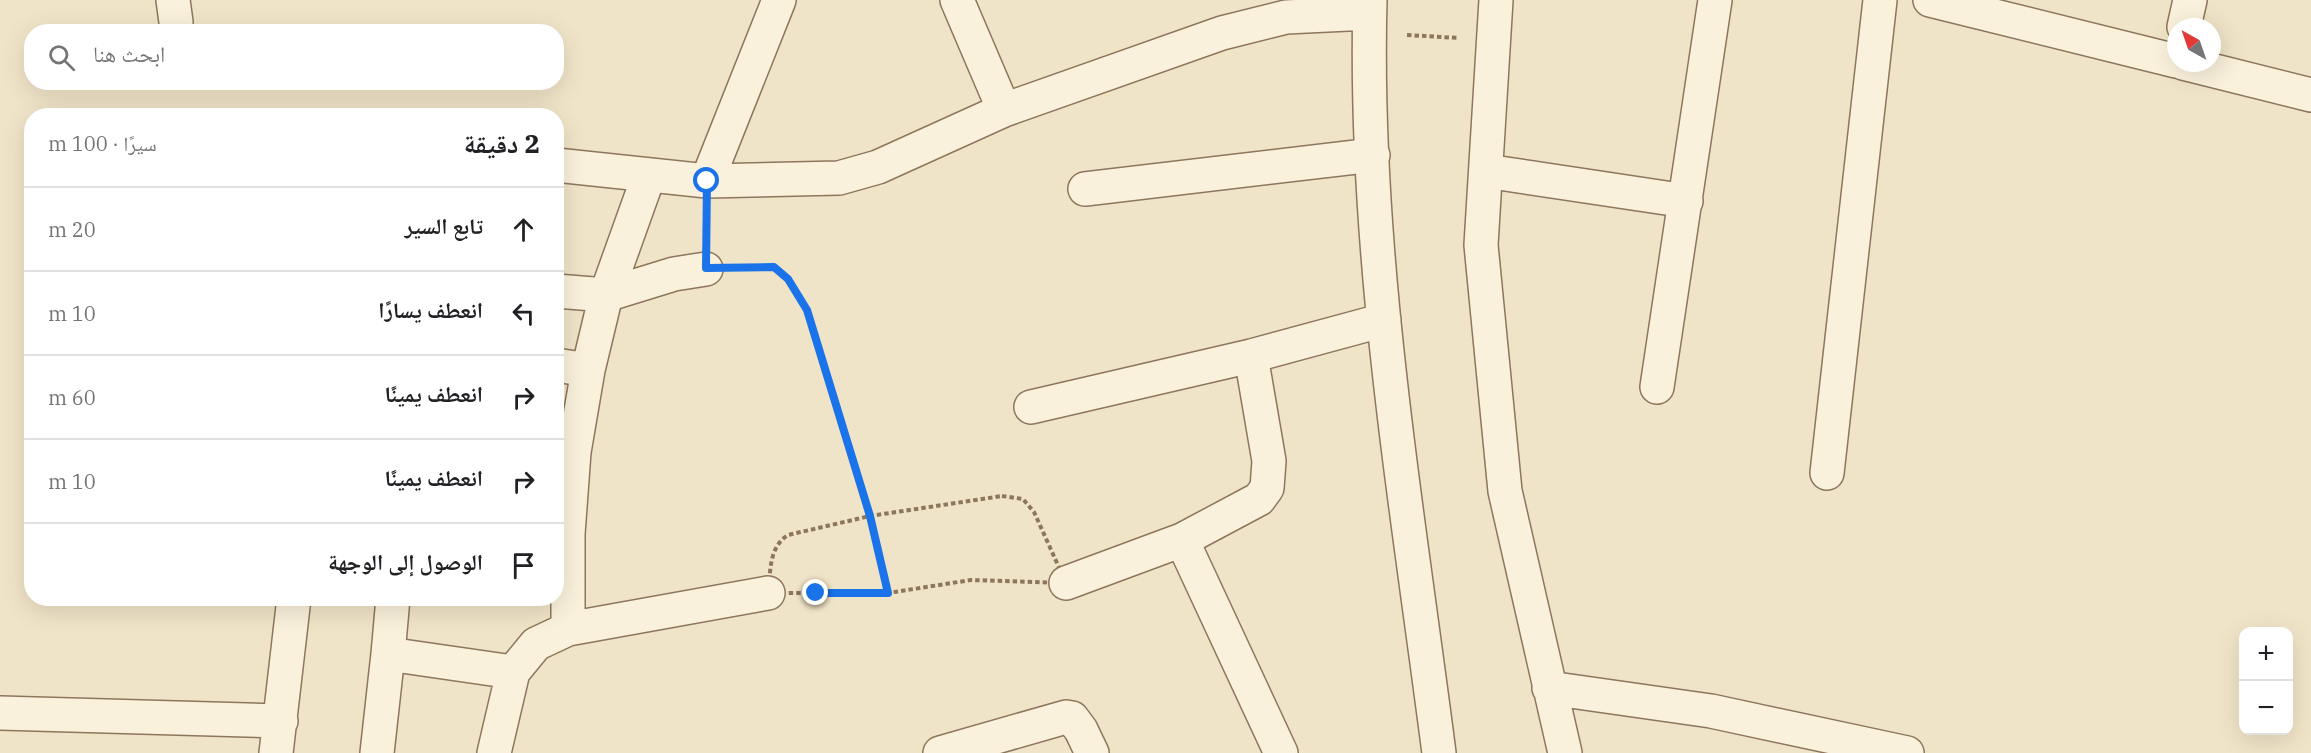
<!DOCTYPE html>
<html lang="ar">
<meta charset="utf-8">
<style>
body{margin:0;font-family:"IBM Plex Serif","Noto Naskh Arabic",serif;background:#f2f2f2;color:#202124;direction:rtl}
.controls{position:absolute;right:18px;bottom:18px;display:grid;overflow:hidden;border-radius:12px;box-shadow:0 6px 24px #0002}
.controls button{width:54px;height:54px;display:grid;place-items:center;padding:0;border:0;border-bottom:2px solid #e0e0e0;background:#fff;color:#202124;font:30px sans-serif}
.compass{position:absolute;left:2167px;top:18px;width:54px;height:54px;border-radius:50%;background:#fff;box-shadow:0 6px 24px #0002;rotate:320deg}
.stop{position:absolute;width:18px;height:18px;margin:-14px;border:4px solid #1a73e8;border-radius:50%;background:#fff}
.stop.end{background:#1a73e8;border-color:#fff;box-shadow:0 2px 6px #0008}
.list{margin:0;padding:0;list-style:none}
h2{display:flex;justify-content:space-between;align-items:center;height:78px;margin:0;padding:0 24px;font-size:26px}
h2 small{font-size:20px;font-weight:400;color:#757577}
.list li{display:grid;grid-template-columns:39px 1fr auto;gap:18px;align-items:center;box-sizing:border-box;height:84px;padding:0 24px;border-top:2px solid #e0e0e0}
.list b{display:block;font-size:22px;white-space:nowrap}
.list em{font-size:20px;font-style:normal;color:#757577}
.icon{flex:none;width:33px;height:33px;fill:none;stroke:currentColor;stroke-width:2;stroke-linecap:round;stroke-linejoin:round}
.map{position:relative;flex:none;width:2311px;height:753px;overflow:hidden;direction:ltr}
.search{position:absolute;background:#fff;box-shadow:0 6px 24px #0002;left:24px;top:24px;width:540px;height:66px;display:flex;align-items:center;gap:15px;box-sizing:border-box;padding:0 21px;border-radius:24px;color:#757577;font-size:22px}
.panel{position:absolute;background:#fff;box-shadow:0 6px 24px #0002;left:24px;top:108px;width:540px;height:498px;border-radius:24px;direction:rtl}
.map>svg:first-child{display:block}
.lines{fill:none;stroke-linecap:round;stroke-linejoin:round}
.minor-casing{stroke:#8d765c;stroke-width:36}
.path{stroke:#8d765c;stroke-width:4;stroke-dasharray:4.5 3;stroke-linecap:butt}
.minor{stroke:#faf1dc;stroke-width:33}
.route{stroke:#1a73e8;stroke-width:8}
</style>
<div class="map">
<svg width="2311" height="753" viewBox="0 0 2311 753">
<rect width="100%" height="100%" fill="#f0e4c8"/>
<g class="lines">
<g class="minor-casing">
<path id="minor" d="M173,0L176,22
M957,0L1004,110
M1370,0C1363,252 1407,504 1439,753
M1496,0L1481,245L1505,491L1565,753
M1930,0L2176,61
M2184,27L2190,0
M2183,63L2311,95
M556,165L707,181L839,178L878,167L1004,110L1222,33L1286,17L1369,13
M1486,171L1686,201
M707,181L779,0
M1085,189L1373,155
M556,291L606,295L674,274L706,269
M556,365L588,370
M1657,387L1715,0
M1031,407L1251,356L1384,320
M1827,473L1880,0
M1182,540L1281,753
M1066,583L1182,540L1259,499L1267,488L1269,461L1251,356
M568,629V534L574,452L588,370L606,295L649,175
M388,654L393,598
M1549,688L1711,711L1907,753
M0,713L281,721
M276,753L294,598
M377,753L388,654L513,672
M494,753L513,672L536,644L568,629L768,593
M940,753L1066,717L1072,718L1081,730L1092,753"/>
</g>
<path class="path" d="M1407,35L1459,38
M706,233V216
M741,268L774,267L788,279L807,310L870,516L888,593
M1002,496L1023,499L1034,512L1066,583L971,580L888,593H768C771,572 768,548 788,535L870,516Z"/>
<use href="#minor" class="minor"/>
</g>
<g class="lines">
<path class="route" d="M707,181L706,268L774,267L788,279L807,310L870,516L888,593H816"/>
</g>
</svg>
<div class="controls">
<button>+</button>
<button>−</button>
</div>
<svg class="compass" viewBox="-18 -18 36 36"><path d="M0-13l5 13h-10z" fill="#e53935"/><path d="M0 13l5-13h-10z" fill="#757577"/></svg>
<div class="stop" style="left:707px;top:181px"></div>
<div class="stop end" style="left:816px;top:593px"></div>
<div class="search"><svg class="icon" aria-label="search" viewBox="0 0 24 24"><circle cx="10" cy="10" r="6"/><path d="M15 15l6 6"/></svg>ابحث هنا</div>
<section class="panel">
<h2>2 دقيقة<small>سيرًا · 100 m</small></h2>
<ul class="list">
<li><svg class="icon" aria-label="ahead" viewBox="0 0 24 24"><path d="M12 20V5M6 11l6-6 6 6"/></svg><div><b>تابع السير</b></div><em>20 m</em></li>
<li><svg class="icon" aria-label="left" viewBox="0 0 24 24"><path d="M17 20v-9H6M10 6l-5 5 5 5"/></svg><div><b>انعطف يسارًا</b></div><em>10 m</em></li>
<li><svg class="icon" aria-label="right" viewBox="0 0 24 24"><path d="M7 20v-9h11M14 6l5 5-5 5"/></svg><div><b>انعطف يمينًا</b></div><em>60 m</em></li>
<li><svg class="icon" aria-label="right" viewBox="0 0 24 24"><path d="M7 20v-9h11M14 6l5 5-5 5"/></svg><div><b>انعطف يمينًا</b></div><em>10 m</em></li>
<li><svg class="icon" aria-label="arrive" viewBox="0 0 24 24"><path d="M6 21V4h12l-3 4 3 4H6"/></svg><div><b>الوصول إلى الوجهة</b></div></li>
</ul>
</section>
</div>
